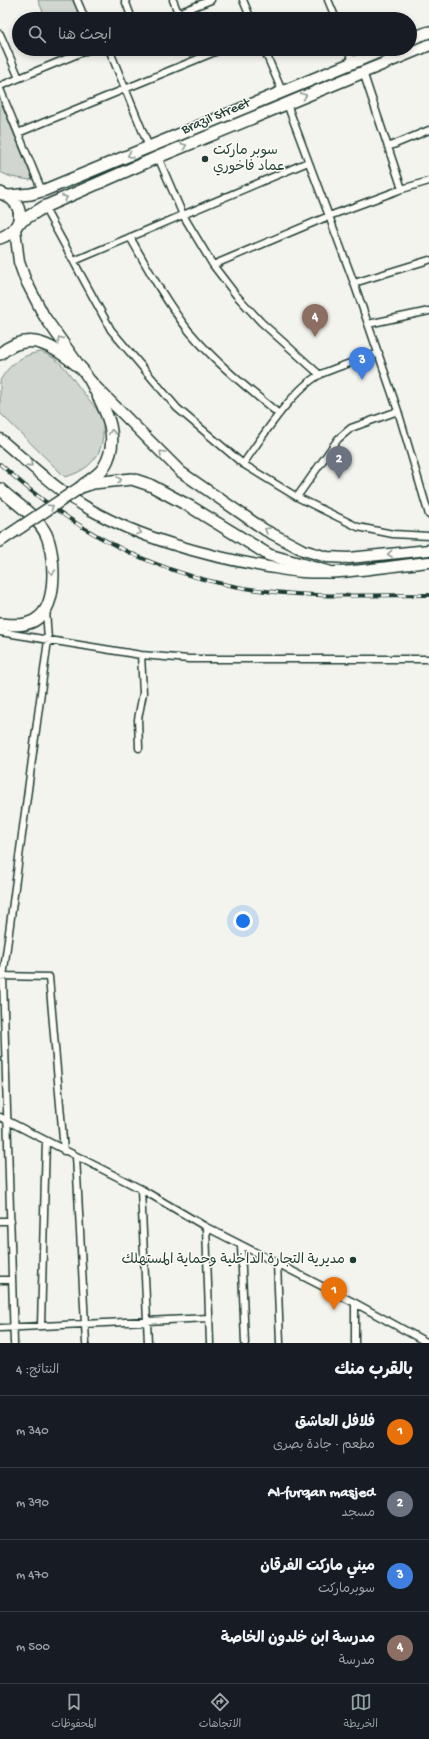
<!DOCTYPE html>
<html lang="ar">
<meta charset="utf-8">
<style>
body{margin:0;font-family:"Gochi Hand","Playpen Sans Arabic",sans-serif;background:#20242c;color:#f1f3f6;direction:rtl}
.you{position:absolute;left:243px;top:921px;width:14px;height:14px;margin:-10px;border:3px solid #fff;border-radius:50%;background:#1a73e8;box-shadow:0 0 0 6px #1a73e833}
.badge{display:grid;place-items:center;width:26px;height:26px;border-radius:50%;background:#92a19f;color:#fff;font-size:13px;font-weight:700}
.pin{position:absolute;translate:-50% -33px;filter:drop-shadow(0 1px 2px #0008)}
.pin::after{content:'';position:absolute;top:21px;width:14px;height:12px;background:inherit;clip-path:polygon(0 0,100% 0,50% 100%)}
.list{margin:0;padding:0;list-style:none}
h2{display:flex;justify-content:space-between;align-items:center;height:52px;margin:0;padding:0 16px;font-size:17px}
h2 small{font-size:13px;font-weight:400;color:#9ea1a6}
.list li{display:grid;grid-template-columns:26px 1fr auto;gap:12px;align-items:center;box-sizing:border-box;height:72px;padding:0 16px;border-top:1px solid #363941}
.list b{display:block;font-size:15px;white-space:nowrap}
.list p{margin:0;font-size:13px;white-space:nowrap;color:#9ea1a6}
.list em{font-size:13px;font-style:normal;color:#9ea1a6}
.icon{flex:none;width:22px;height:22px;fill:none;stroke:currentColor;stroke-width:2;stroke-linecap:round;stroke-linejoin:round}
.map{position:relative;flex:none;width:429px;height:1343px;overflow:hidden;direction:ltr}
.search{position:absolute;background:#171b24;box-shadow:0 2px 6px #0003;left:12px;right:12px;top:12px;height:44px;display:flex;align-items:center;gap:10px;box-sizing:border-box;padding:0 14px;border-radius:22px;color:#9ea1a6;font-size:15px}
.sheet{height:340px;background:#171b24}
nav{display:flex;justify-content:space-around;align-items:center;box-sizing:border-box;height:56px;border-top:1px solid #363941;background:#171b24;font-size:11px;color:#9ea1a6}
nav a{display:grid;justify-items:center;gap:2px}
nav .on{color:#92a19f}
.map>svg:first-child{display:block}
.green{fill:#d1d6d1;stroke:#788a82}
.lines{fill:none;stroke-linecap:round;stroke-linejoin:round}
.minor-casing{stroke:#1f3d34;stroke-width:9}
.primary-casing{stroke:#1f3d34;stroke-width:13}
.trunk-casing{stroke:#1f3d34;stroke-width:14}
.minor{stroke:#fdfcf7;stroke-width:6}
.primary{stroke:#fdfcf7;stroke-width:10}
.trunk{stroke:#fdfcf7;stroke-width:11}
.rail-casing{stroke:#1f3d34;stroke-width:4}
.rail{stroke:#fdfcf7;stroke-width:2.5;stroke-dasharray:8;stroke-linecap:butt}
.trunk-bridge-casing{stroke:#1f3d34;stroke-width:14;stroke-linecap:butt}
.trunk-bridge{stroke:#fdfcf7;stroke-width:11}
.oneway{stroke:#8e9c96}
.poi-dot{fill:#1f3d34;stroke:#fdfcf7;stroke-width:1.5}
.labels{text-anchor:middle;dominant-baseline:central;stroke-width:3;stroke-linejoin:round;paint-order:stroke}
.street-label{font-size:14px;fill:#1f3d34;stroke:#fdfcf7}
.poi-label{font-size:14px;fill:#1f3d34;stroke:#fdfcf7;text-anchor:start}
</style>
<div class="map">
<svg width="429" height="1343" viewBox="0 0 429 1343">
<rect width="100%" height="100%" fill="#f4f4ef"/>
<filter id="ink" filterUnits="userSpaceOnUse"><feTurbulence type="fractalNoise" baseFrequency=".025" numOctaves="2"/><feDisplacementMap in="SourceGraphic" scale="8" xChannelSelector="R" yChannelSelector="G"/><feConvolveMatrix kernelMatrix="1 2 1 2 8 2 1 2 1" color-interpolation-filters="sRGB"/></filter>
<g filter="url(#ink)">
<path class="green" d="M38,0H73L81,19H46Z
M0,100L32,178L30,180L11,177L0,172Z
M42,352C62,360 67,371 79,387C86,397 96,406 101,417C103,421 103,428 103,432C103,456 88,471 65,477L0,413V381C8,365 24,353 42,352Z"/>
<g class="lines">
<g class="minor-casing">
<path id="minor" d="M77,0L85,19
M125,0L132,19
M173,0L178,13
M243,0L251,19
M328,0L336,19
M163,19L211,0
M0,34L19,78
M109,49L149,147
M264,49L282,91
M348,49L353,62
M0,86L90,49
M0,89L42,191
M287,104L354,283
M18,133L222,49
M388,147L429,130
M158,157L183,215L213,265L329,216L402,189L363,72
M402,189L429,181
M44,207L111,330L177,408L243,464L297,497L358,527L393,534L429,536
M130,237C148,269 166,302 189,331C215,362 247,388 279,414
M429,260L354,283L398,411L429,515
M74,261L308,162
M213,265L236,295L261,322L320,375
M368,324L429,311
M243,464C261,439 293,388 321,374C339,366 360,360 379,353
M297,497L338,439L351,428L398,411
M0,632L141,655L189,659H429
M139,748L138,719L143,693L141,655
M0,976L49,977L64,1151
M0,1117L141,1189L206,1227L355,1303L428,1343
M76,1156L86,1343
M141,1189L148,1343
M0,1221H11
M206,1227L210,1343
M241,1245L245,1343
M277,1262L280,1343
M0,1280H12
M355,1303V1343
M41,1325L46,1141
M0,1328L209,1318
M14,1343L3,977L48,640L46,610"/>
</g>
<g class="primary-casing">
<path id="primary" d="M15,229L19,262L25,279L44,316L91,382L181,472L265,530L303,550L327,557L349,558L429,550
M0,439C29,463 57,491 91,510C140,538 207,556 263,566C276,568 289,571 302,572C344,575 387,566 429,562"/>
</g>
<g class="trunk-casing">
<path id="trunk" d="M410,39L429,32
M0,193C26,201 26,229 0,238
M9,196L31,194L45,190L386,49
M18,223L44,207L158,157L429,45
M0,354C31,327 56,349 82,369
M83,485C90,480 100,474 104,467C122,437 105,409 91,382
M81,487L93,483L132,479L150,485L191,507L269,555L329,572
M0,489C15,503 37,516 46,534C55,554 58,604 38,618C27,627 13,625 0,624
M0,541L21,527"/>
</g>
<use href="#minor" class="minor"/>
<use href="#primary" class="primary"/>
<use href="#trunk" class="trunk"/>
<g class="rail-casing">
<path id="rail" d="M0,464C76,534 162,579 266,591C319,598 375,595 429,595"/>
</g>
<use href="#rail" class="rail"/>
<g class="trunk-bridge-casing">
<path id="trunk-bridge" d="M21,527L81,487"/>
</g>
<use href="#trunk-bridge" class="trunk-bridge"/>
</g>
<defs><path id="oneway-chevron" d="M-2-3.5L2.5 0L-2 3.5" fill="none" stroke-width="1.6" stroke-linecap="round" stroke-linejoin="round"/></defs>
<g class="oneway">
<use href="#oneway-chevron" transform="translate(304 96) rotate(-22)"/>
<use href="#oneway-chevron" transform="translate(184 146) rotate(-23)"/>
<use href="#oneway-chevron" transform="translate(130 155) rotate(157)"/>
<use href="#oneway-chevron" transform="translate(65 198) rotate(-24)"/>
<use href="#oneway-chevron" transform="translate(60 339) rotate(-125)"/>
<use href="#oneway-chevron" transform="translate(112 432) rotate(-96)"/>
<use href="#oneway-chevron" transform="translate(162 453) rotate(-135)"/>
<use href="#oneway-chevron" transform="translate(30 464) rotate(40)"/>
<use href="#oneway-chevron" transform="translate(119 480) rotate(-5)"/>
<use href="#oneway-chevron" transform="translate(51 507) rotate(-34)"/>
<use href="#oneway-chevron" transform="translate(267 530) rotate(-149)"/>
<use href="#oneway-chevron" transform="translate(139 532) rotate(21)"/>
<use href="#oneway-chevron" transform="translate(390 554) rotate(175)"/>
<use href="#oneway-chevron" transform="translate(52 572) rotate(90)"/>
</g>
</g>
<g class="poi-dot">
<circle cx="205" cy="159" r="4"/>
<circle cx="353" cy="1260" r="4"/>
</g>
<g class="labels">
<g class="street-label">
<text transform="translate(216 117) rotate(-23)">Brazil Street</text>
</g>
<g class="poi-label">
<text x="213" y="151">سوبر ماركت<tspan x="213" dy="16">عماد فاخوري</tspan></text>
<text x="345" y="1260" text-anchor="end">مديرية التجارة الداخلية وحماية المستهلك</text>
</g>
</g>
</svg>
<div class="you"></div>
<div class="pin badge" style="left:334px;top:1310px;background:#e8710a">1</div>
<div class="pin badge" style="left:339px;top:479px;background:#6b7280">2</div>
<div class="pin badge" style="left:362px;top:380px;background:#3f7fe0">3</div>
<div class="pin badge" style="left:315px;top:337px;background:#8d6e63">4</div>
<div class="search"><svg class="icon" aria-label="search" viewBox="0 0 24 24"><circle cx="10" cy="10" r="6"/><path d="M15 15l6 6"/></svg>ابحث هنا</div>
</div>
<section class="sheet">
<h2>بالقرب منك<small>النتائج: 4</small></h2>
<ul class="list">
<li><span class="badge" style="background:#e8710a">1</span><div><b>فلافل العاشق</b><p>مطعم · جادة بصرى</p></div><em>340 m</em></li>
<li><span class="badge" style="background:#6b7280">2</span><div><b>Al-furqan masjed</b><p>مسجد</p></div><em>390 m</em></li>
<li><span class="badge" style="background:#3f7fe0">3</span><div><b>ميني ماركت الفرقان</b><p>سوبرماركت</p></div><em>470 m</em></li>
<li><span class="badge" style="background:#8d6e63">4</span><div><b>مدرسة ابن خلدون الخاصة</b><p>مدرسة</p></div><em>500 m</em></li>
</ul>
</section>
<nav>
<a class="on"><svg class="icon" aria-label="map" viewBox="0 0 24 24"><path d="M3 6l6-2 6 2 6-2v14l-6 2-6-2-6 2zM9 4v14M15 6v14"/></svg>الخريطة</a>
<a><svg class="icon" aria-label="directions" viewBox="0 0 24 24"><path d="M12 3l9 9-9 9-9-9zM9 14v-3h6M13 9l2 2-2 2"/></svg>الاتجاهات</a>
<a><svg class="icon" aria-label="saved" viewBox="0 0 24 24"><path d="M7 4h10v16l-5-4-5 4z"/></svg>المحفوظات</a>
</nav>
